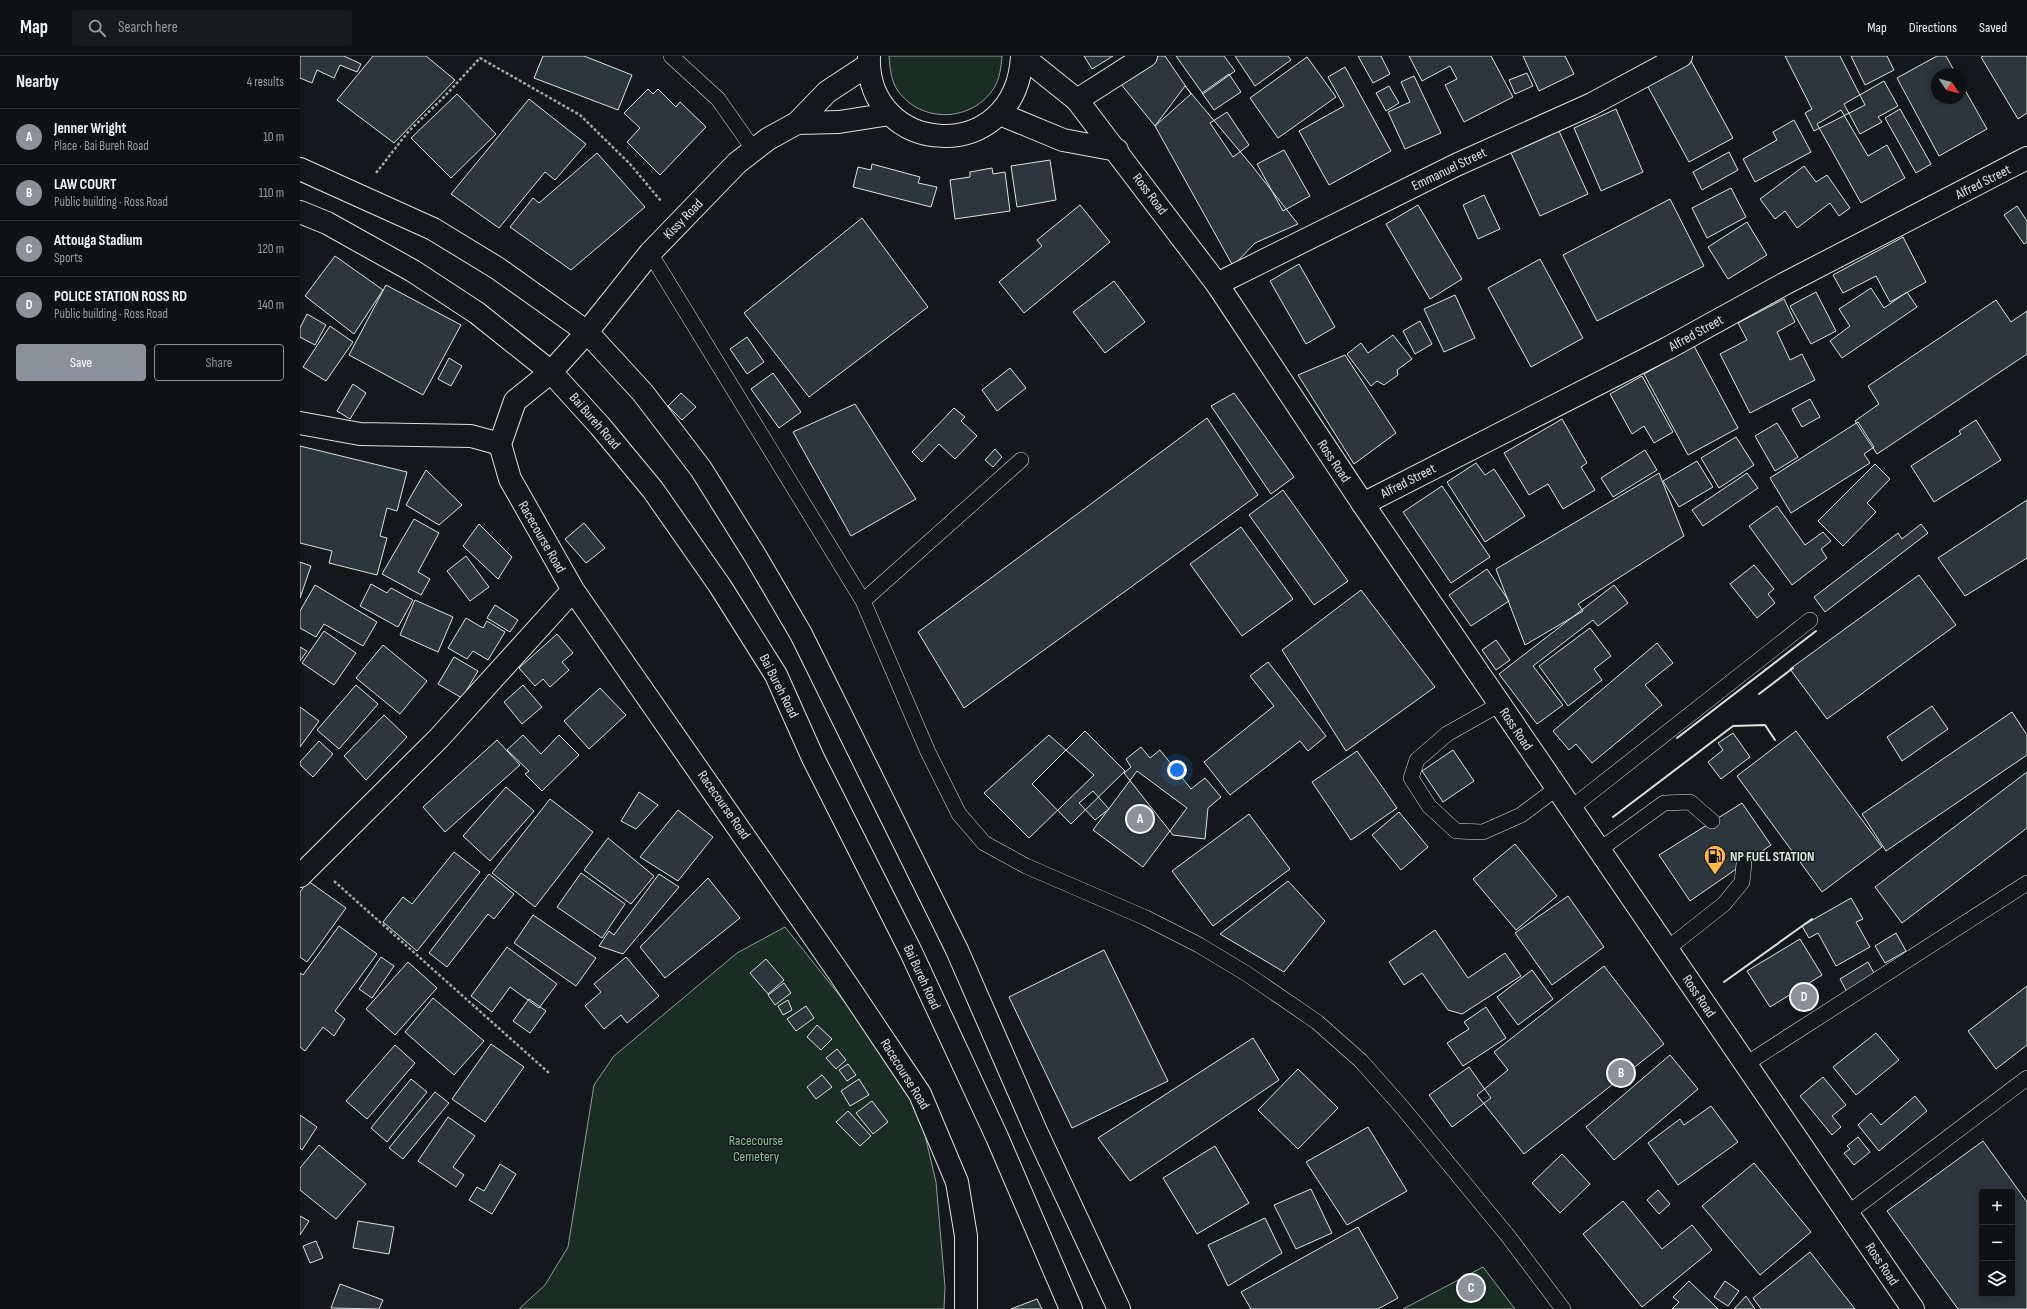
<!DOCTYPE html>
<meta charset="utf-8">
<style>
body{margin:0;font-family:"Sofia Sans Condensed",sans-serif;background:#181b1e;color:#f1f3f6}
.controls{position:absolute;right:12px;bottom:12px;display:grid;overflow:hidden;border-radius:4px;box-shadow:0 2px 10px #0003}
.controls button{width:36px;height:36px;display:grid;place-items:center;padding:0;border:0;border-bottom:1px solid #2f3234;background:#0f1215;color:#f1f3f6;font:20px sans-serif}
.compass{position:absolute;left:1631px;top:12px;width:36px;height:36px;border-radius:50%;background:#0f1215;box-shadow:0 2px 10px #0003;rotate:125deg}
.you{position:absolute;left:877px;top:714px;width:14px;height:14px;margin:-10px;border:3px solid #fff;border-radius:50%;background:#1a73e8;box-shadow:0 0 0 6px #1a73e833}
.badge{display:grid;place-items:center;width:26px;height:26px;border-radius:50%;background:#8c9099;color:#fff;font-size:13px;font-weight:700}
.pin{position:absolute;translate:-50% -50%;border:2px solid #fff;box-shadow:0 1px 4px #0006}
.list{margin:0;padding:0;list-style:none}
h2{display:flex;justify-content:space-between;align-items:center;height:52px;margin:0;padding:0 16px;font-size:17px}
h2 small{font-size:13px;font-weight:400;color:#9b9ea0}
.list li{display:grid;grid-template-columns:26px 1fr auto;gap:12px;align-items:center;box-sizing:border-box;height:56px;padding:0 16px;border-top:1px solid #2f3234}
.list b{display:block;font-size:15px;white-space:nowrap}
.list p{margin:0;font-size:13px;white-space:nowrap;color:#9b9ea0}
.list em{font-size:13px;font-style:normal;color:#9b9ea0}
.actions{display:flex;gap:8px;padding:12px 16px}
.actions a{flex:1;padding:9px 0;border:1px solid #8c9099;border-radius:4px;text-align:center;font-size:14px;color:#8c9099}
.actions .main{background:#8c9099;color:#fff}
.icon{flex:none;width:22px;height:22px;fill:none;stroke:currentColor;stroke-width:2;stroke-linecap:round;stroke-linejoin:round}
.map{position:relative;flex:none;width:1727px;height:1253px;overflow:hidden}
header{display:flex;align-items:center;gap:24px;box-sizing:border-box;height:56px;padding:0 20px;background:#0f1215;border-bottom:1px solid #2f3234}
header strong{font-size:19px}
nav{display:flex;gap:22px;margin-inline-start:auto;font-size:14px}
.search{width:280px;height:36px;background:#181b1e;display:flex;align-items:center;gap:10px;box-sizing:border-box;padding:0 14px;border-radius:4px;color:#9b9ea0;font-size:15px}
main{display:flex}
aside{flex:1;background:#0f1215}
.map>svg:first-child{display:block}
.green{fill:#1a2d24;stroke:#939e99}
.building{fill:#2c363c;stroke:#d8e6dc;fill-rule:evenodd}
.lines{fill:none;stroke-linecap:round;stroke-linejoin:round}
.service-casing{stroke:#d8e6dc;stroke-width:16}
.minor-casing{stroke:#d8e6dc;stroke-width:24}
.secondary-casing{stroke:#d8e6dc;stroke-width:24}
.trunk-casing{stroke:#d8e6dc;stroke-width:24}
.path{stroke:#9da8a2;stroke-width:2.5;stroke-dasharray:3 2;stroke-linecap:butt}
.service{stroke:#14181c;stroke-width:15}
.minor{stroke:#14181c;stroke-width:22}
.secondary{stroke:#14181c;stroke-width:22}
.trunk{stroke:#14181c;stroke-width:22}
.wall{stroke:#d8e6dc;stroke-width:2}
.labels{text-anchor:middle;dominant-baseline:central;stroke-width:3;stroke-linejoin:round;paint-order:stroke}
.street-label{font-size:14px;fill:#d8e6dc;stroke:#14181c}
.poi-label{font-size:14px;font-weight:bold;fill:#d8e6dc;stroke:#14181c;text-anchor:start}
.park-label{font-size:14px;fill:#8ac095;stroke:#14181c}
</style>
<header>
<strong>Map</strong>
<div class="search"><svg class="icon" aria-label="search" viewBox="0 0 24 24"><circle cx="10" cy="10" r="6"/><path d="M15 15l6 6"/></svg>Search here</div>
<nav><a>Map</a><a>Directions</a><a>Saved</a></nav>
</header>
<main>
<aside>
<h2>Nearby<small>4 results</small></h2>
<ul class="list">
<li><span class="badge">A</span><div><b>Jenner Wright</b><p>Place · Bai Bureh Road</p></div><em>10 m</em></li>
<li><span class="badge">B</span><div><b>LAW COURT</b><p>Public building · Ross Road</p></div><em>110 m</em></li>
<li><span class="badge">C</span><div><b>Attouga Stadium</b><p>Sports</p></div><em>120 m</em></li>
<li><span class="badge">D</span><div><b>POLICE STATION ROSS RD</b><p>Public building · Ross Road</p></div><em>140 m</em></li>
</ul>
<div class="actions"><a class="main">Save</a><a>Share</a></div>
</aside>
<div class="map">
<svg width="1727" height="1253" viewBox="0 0 1727 1253">
<rect width="100%" height="100%" fill="#14181c"/>
<path class="green" d="M589,0H702C701,11 700,22 694,32C672,66 622,68 598,35C591,25 590,12 589,0Z
M485,871L614,1033L636,1126L645,1231L644,1253H219L245,1229L268,1191L294,1029L314,1000L437,897Z
M1183,1211L1215,1253H1103Z"/>
<path class="building" d="M0,0H44L61,8L57,16L40,9L34,22L17,14L12,27L0,22Z
M73,0H126L155,24L94,87L37,44Z
M243,0H284L332,19L318,54L234,22Z
M784,0H813L792,13Z
M858,0H865L891,38L855,70L820,27Z
M876,0H924L935,15L903,38Z
M935,0H988L991,4L955,30Z
M1058,0H1081L1090,18L1073,27Z
M1109,0H1191L1213,41L1164,66L1145,29L1157,23L1150,10L1122,25Z
M1223,0H1265L1274,18L1239,35Z
M1485,0H1540L1565,49L1514,75L1505,57L1512,53Z
M1551,0H1587L1594,14L1565,29Z
M1637,0H1646L1656,18H1637V42H1661V27L1687,73L1639,100L1597,22Z
M1684,0H1727V57L1718,63L1681,1Z
M1007,1L1036,41L978,82L950,42Z
M1391,5L1433,82L1389,106L1347,29Z
M1045,11L1091,95L1029,129L999,75L1044,50L1028,21Z
M1227,17L1233,30L1215,38L1209,24Z
M929,18L941,36L914,54L902,37Z
M1114,20L1141,77L1105,93L1088,56L1110,46L1101,26Z
M1584,25L1598,50L1578,61L1582,66L1560,78L1544,48Z
M885,30L953,111L998,168L955,187L933,210L855,70Z
M1089,30L1099,47L1086,55L1076,37Z
M348,33L353,38L358,33L376,51L380,46L406,71L360,119L327,86L340,72L324,57Z
M157,38L196,78L151,122L111,82Z
M229,43L286,88L255,124L245,116L199,172L151,138Z
M1316,53L1343,116L1301,135L1274,72Z
M1600,53L1631,108L1616,117L1585,62Z
M1541,54L1568,100L1587,89L1605,122L1561,147L1517,68Z
M927,56L949,89L933,101L910,67Z
M1494,64L1511,96L1455,126L1443,103L1477,84L1473,76Z
M1259,75L1288,138L1240,160L1211,97Z
M984,94L1010,140L983,155L957,108Z
M1429,96L1438,114L1402,134L1393,116Z
M297,97L345,151L271,214L210,171L233,142L239,147Z
M750,104L756,144L717,151L711,110Z
M572,108L620,121L618,127L637,131L631,151L553,131L558,111L571,114Z
M1504,110L1516,126L1527,119L1550,152L1539,160L1530,147L1497,172L1485,155L1475,163L1460,143Z
M692,112L693,118L705,116L710,155L655,163L650,124L670,121V116Z
M1431,132L1446,161L1407,182L1392,152Z
M1184,139L1200,173L1178,183L1163,149Z
M1370,143L1404,210L1297,265L1263,199Z
M780,149L810,186L724,257L699,226L742,190L737,184Z
M1118,149L1162,223L1130,243L1086,168Z
M1717,150L1727,165V186L1724,188L1704,159Z
M562,162L628,251L509,341L444,257Z
M1447,166L1467,199L1428,223L1408,191Z
M1603,181L1626,226L1590,246L1576,220L1543,237L1533,219Z
M35,200L83,234L54,278L5,240Z
M1240,203L1283,282L1231,311L1188,232Z
M999,208L1035,271L1006,288L970,225Z
M814,225L845,266L805,297L773,256Z
M86,229L161,269L123,339L49,299Z
M1571,232L1584,252L1607,236L1617,251L1542,302L1530,285L1550,270L1539,253Z
M1516,236L1536,275L1511,288L1490,250Z
M1155,239L1175,282L1144,296L1124,253Z
M1484,243L1495,266L1477,276L1490,304L1502,298L1515,324L1450,357L1420,298L1447,284L1438,267Z
M1696,244L1711,266L1727,255V298L1577,398L1555,365L1579,348L1568,330Z
M7,258L26,269L15,289L0,281V272Z
M1120,265L1132,288L1115,298L1103,275Z
M30,270L53,286L26,325L3,311Z
M1093,279L1112,303L1097,314L1098,319L1084,329L1077,325L1071,330L1047,298L1061,287L1068,297Z
M447,281L464,306L447,318L430,293Z
M1394,290L1438,372L1388,399L1344,318Z
M1045,299L1096,377L1054,408L998,319Z
M149,302L162,310L151,330L138,323Z
M710,312L726,332L697,355L682,334Z
M473,317L501,356L479,372L451,333Z
M1342,320L1373,376L1354,387L1344,370L1332,378L1310,338Z
M53,328L66,337L50,363L37,355Z
M381,337L396,351L382,364L368,350Z
M934,337L994,421L971,438L911,350Z
M1510,343L1520,361L1502,371L1492,353Z
M555,348L616,443L551,480L493,376Z
M654,352L665,361L661,365L677,380L655,403L639,388L622,406L612,396Z
M907,362L958,439L664,652L618,576Z
M1262,363L1287,407L1281,411L1295,434L1263,453L1248,428L1229,439L1204,397Z
M1676,364L1701,404L1634,446L1611,410L1661,378L1659,375Z
M1558,366L1574,391L1564,398L1570,407L1491,457L1470,422Z
M1477,367L1498,401L1475,415L1455,380Z
M1436,381L1454,409L1419,432L1401,402Z
M0,390L107,416L97,455L87,452L80,480L87,482L77,519L29,507L32,495L0,487Z
M695,393L702,401L693,411L685,404Z
M1345,394L1357,414L1313,441L1301,422Z
M1397,405L1413,431L1379,451L1363,425Z
M1176,407L1185,419L1194,413L1225,460L1185,486L1147,426Z
M1575,408L1590,423L1567,447L1576,456L1543,490L1518,465Z
M126,414L162,449L139,469L106,449Z
M1359,417L1384,480L1278,548L1283,555L1225,589L1196,513Z
M1447,417L1458,432L1403,470L1392,454Z
M1142,430L1190,501L1151,527L1103,456Z
M983,434L1048,525L1014,549L949,459Z
M1727,444V502L1665,540L1638,502Z
M1477,450L1505,489L1523,476L1531,485L1521,493L1527,502L1492,529L1449,470Z
M114,463L139,477L118,516L130,523L121,539L82,518Z
M284,467L305,492L286,507L265,483Z
M179,468L212,501L198,523L163,490Z
M1621,468L1628,477L1525,556L1514,541L1598,477L1602,483Z
M941,471L993,543L942,580L890,508Z
M166,500L189,531L170,545L147,515Z
M0,506L11,510L0,542Z
M1454,509L1474,533L1468,538L1475,547L1457,562L1430,528Z
M1187,513L1209,545L1171,570L1149,539Z
M1619,519L1656,569L1527,663L1490,613Z
M71,528L87,537L91,532L113,544L98,571L60,550Z
M15,529L77,566L63,590L24,568L16,581L0,572V555Z
M1314,529L1328,547L1298,570L1293,564L1233,610L1263,649L1237,668L1199,618Z
M1061,534L1135,631L1046,695L982,594Z
M115,544L153,561L138,596L100,579Z
M195,549L218,564L210,576L187,562Z
M166,562L183,572L187,565L205,576L188,604L173,595L167,603L148,592Z
M1290,572L1311,600L1294,613L1302,624L1268,650L1239,610Z
M24,575L56,597L34,629L2,607Z
M257,578L273,597L262,606L269,614L250,631L243,623L235,630L219,612Z
M1196,584L1210,604L1196,614L1182,594Z
M1357,587L1373,607L1345,629L1362,649L1292,707L1276,688L1269,694L1253,675Z
M83,589L127,625L100,658L56,622Z
M0,591L7,595L0,605Z
M154,601L178,615L162,642L138,628Z
M968,606L1026,680L1008,695L1000,685L930,739L904,706L974,650L950,620Z
M56,629L78,648L39,693L17,674Z
M223,629L242,651L222,668L204,646Z
M300,632L326,659L289,693L264,665Z
M1632,650L1648,673L1602,705L1587,681Z
M0,651L19,665L0,691Z
M1712,656L1727,679V699L1586,795L1562,758Z
M84,659L107,681L66,724L44,700Z
M785,675L825,715L771,768L732,728Z
M1496,675L1582,791L1522,836L1437,720Z
M1433,677L1450,701L1421,723L1408,706L1423,694L1418,687Z
M223,679L241,698L259,679L279,699L242,735L225,718L229,715L207,694Z
M749,679L794,719L729,782L684,737Z
M197,684L220,709L145,776L123,751Z
M19,685L33,698L13,721L0,709V706Z
M841,691L850,702L860,694L891,733L905,722L921,741L908,752L905,783L873,779L824,717L831,711L826,703Z
M1153,694L1174,725L1143,746L1122,715Z
M1057,695L1097,752L1051,784L1012,726Z
M837,715L887,752L843,811L793,774Z
M1727,716V772L1602,867L1575,831Z
M206,731L234,755L190,805L163,780Z
M793,735L809,753L795,764L779,747Z
M339,736L358,749L336,773L321,765Z
M250,743L293,776L235,851L192,817Z
M1442,747L1471,789L1390,845L1359,799Z
M378,754L413,781L378,825L340,801Z
M1099,756L1128,791L1101,814L1072,779Z
M949,758L990,813L913,870L872,815Z
M308,782L354,820L331,848L284,814Z
M1215,788L1257,840L1216,874L1173,823Z
M154,796L180,816L117,895L83,866L103,841L112,848Z
M281,817L325,848L302,882L257,851Z
M189,818L214,838L194,863L188,858L147,911L129,897Z
M359,818L379,831L323,898L299,890L309,875L314,879Z
M408,822L440,862L365,922L340,891Z
M8,825L46,852L7,906L0,901V836Z
M988,825L1025,865L984,916L920,878Z
M1268,840L1304,891L1252,929L1215,877Z
M1551,842L1563,863L1556,866L1570,891L1536,910L1518,877L1509,882L1502,870Z
M233,859L296,902L276,930L214,887Z
M39,870L77,898L35,955L45,963L34,980L23,971L5,995L0,991V917L3,919Z
M1135,874L1168,922L1205,897L1221,920L1162,958L1148,954L1122,917L1104,929L1089,906Z
M1596,877L1606,895L1585,907L1575,890Z
M1500,883L1522,919L1470,951L1447,915Z
M207,891L257,928L239,952L210,931L192,956L171,940Z
M804,894L868,1025L772,1072L709,941Z
M81,901L94,910L72,942L59,933Z
M326,901L359,940L327,967L321,959L304,973L285,950L301,936L294,928Z
M466,903L484,924L468,938L450,917Z
M108,906L137,932L95,979L66,953Z
M1568,906L1575,919L1547,936L1540,923Z
M1304,910L1364,988L1224,1098L1177,1039L1208,1014L1194,996Z
M1232,914L1253,943L1218,969L1197,941Z
M484,927L491,937L475,949L468,939Z
M1727,930V989L1696,1013L1668,975Z
M133,942L184,985L154,1019L105,976Z
M229,943L246,955L230,977L213,965Z
M488,944L492,954L483,959L478,950Z
M506,950L514,962L496,975L487,963Z
M1186,951L1206,982L1163,1010L1147,987L1169,973L1164,966Z
M517,969L532,983L521,994L507,981Z
M1576,977L1599,1004L1556,1039L1533,1011Z
M953,982L979,1024L830,1125L798,1082Z
M191,988L224,1011L185,1066L152,1043Z
M95,989L115,1007L67,1063L46,1045Z
M537,993L546,1004L536,1013L526,1002Z
M1370,999L1398,1033L1314,1104L1286,1071Z
M548,1008L556,1019L547,1025L539,1014Z
M1169,1011L1191,1042L1152,1071L1129,1039Z
M998,1013L1038,1052L998,1093L958,1054Z
M522,1019L532,1031L516,1043L507,1031Z
M1523,1021L1546,1049L1532,1060L1541,1071L1532,1079L1500,1040Z
M111,1023L127,1036L87,1086L71,1072Z
M559,1023L569,1039L550,1050L541,1035Z
M135,1036L149,1047L103,1103L89,1092Z
M1615,1040L1627,1055L1579,1095L1558,1069L1571,1057L1581,1069Z
M572,1045L588,1066L573,1078L556,1057Z
M1411,1050L1438,1086L1378,1129L1348,1087L1380,1063L1384,1069Z
M548,1055L571,1080L560,1090L536,1066Z
M0,1059L17,1071L2,1094L0,1092Z
M148,1061L175,1080L153,1111L164,1119L156,1131L118,1105Z
M1068,1071L1107,1135L1047,1169L1006,1106Z
M1558,1081L1570,1096L1554,1109L1544,1097L1550,1093L1547,1090Z
M1683,1085L1727,1146V1253H1658L1587,1155ZM1682,1136H1712V1238H1682Z
M19,1089L66,1128L36,1163L0,1134V1112Z
M915,1090L949,1147L897,1178L863,1122Z
M1262,1098L1290,1128L1260,1157L1232,1127Z
M1454,1107L1511,1176L1460,1219L1402,1150Z
M200,1108L216,1118L192,1158L169,1144L177,1131L184,1135Z
M1011,1133L1032,1177L996,1193L974,1149Z
M1358,1134L1370,1148L1359,1158L1347,1144Z
M1323,1145L1362,1193L1392,1169L1412,1194L1342,1251L1283,1178Z
M0,1160L9,1165L0,1179Z
M965,1162L982,1197L928,1230L908,1189Z
M58,1165L94,1171L89,1198L53,1192Z
M1058,1171L1098,1242L1078,1253H951L941,1236Z
M16,1185L23,1202L10,1207L3,1190Z
M1510,1196L1555,1253H1461L1453,1242Z
M1389,1225L1418,1253H1372L1379,1246L1373,1241Z
M1425,1225L1439,1235L1428,1250L1414,1241Z
M40,1228L83,1244L79,1253L31,1252Z
M1446,1240L1455,1253H1434Z
M737,1243L742,1253H711Z"/>
<g class="lines">
<g class="service-casing">
<path id="service" d="M371,0L418,43L454,94
M350,197L563,545L628,696L659,758L684,787L726,810L846,862L899,889L947,918L1017,966L1061,1005L1101,1050L1208,1180L1263,1253
M563,545L721,404
M1200,648L1147,678L1117,704L1111,722L1129,750L1156,775L1183,776L1221,759L1257,732
M1271,752L1510,564
M1299,794L1364,747L1390,746L1412,765
M1367,893L1424,848L1442,826L1444,808
M1446,1008L1727,827
M1548,1157L1727,1022"/>
</g>
<g class="minor-casing">
<path id="minor" d="M777,44L846,0
M917,228L1156,109L1292,48L1381,0
M251,316L215,345L200,388L210,423L273,534L539,917L620,1038L657,1126L666,1180V1253
M0,367L60,378L171,380L200,388
M1063,448L1368,292L1484,228L1727,102
M0,820L139,682L273,534"/>
</g>
<g class="secondary-casing">
<path id="secondary" d="M569,0C565,101 716,112 722,0
M722,0L777,44L917,228L1063,448L1613,1253
M700,58L763,84L817,94
M497,67L539,66L590,58
M251,316L287,276L350,197L437,107L468,83L497,67L527,36L568,9"/>
</g>
<g class="trunk-casing">
<path id="trunk" d="M0,113L133,173L197,212L287,276L343,337L401,413L456,501L501,578L657,894L736,1075L819,1253
M0,156L27,167L113,215L177,257L251,316L300,370L353,434L420,530L476,619L513,702L611,896L697,1081L771,1253"/>
</g>
<path class="path" d="M76,117L108,76L144,41L180,2L280,59L330,108L361,145
M34,825L249,1017"/>
<use href="#service" class="service"/>
<use href="#minor" class="minor"/>
<use href="#secondary" class="secondary"/>
<use href="#trunk" class="trunk"/>
<path class="wall" d="M1459,638L1493,612
M1377,682L1516,575
M1313,761L1433,670L1465,669L1475,684
M1424,926L1512,863"/>
</g>
<defs>
<g id="fuel-pin" transform="scale(1.15)"><path d="M0 17L-7.5 6A9.5 9.5 0 1 1 7.5 6Z" fill="#ffb74d" stroke="#14181c"/><path d="M-5.5-6h7V0h2V4h1.3V-2.5L3-4.5l.8-.8L6-3V5H2.5V1h-1V6h-7ZM-4.2-4.7v3.2H.2V-4.7Z" fill="#111"/></g>
</defs>
<g fill-rule="evenodd">
<use href="#fuel-pin" x="1415" y="800"/>
</g>
<g class="labels">
<g class="street-label">
<text transform="translate(1149 113) rotate(-26)">Emmanuel Street</text>
<text transform="translate(1683 126) rotate(-27)">Alfred Street</text>
<text transform="translate(850 138) rotate(53)">Ross Road</text>
<text transform="translate(383 163) rotate(-46)">Kissy Road</text>
<text transform="translate(1396 277) rotate(-29)">Alfred Street</text>
<text transform="translate(295 365) rotate(49)">Bai Bureh Road</text>
<text transform="translate(1034 405) rotate(56)">Ross Road</text>
<text transform="translate(1108 425) rotate(-27)">Alfred Street</text>
<text transform="translate(242 481) rotate(60)">Racecourse Road</text>
<text transform="translate(479 630) rotate(63)">Bai Bureh Road</text>
<text transform="translate(1216 673) rotate(56)">Ross Road</text>
<text transform="translate(424 749) rotate(55)">Racecourse Road</text>
<text transform="translate(622 921) rotate(65)">Bai Bureh Road</text>
<text transform="translate(1399 940) rotate(56)">Ross Road</text>
<text transform="translate(605 1018) rotate(58)">Racecourse Road</text>
<text transform="translate(1582 1208) rotate(56)">Ross Road</text>
</g>
<g class="poi-label">
<text x="1430" y="800">NP FUEL STATION</text>
</g>
<g class="park-label">
<text x="456" y="1084">Racecourse<tspan x="456" dy="16">Cemetery</tspan></text>
</g>
</g>
</svg>
<div class="controls">
<button>+</button>
<button>−</button>
<button><svg class="icon" aria-label="layers" viewBox="0 0 24 24"><path d="M12 4l9 5-9 5-9-5zM3 14l9 5 9-5"/></svg></button>
</div>
<svg class="compass" viewBox="-18 -18 36 36"><path d="M0-13l5 13h-10z" fill="#e53935"/><path d="M0 13l5-13h-10z" fill="#9b9ea0"/></svg>
<div class="you"></div>
<div class="pin badge" style="left:840px;top:763px">A</div>
<div class="pin badge" style="left:1321px;top:1017px">B</div>
<div class="pin badge" style="left:1171px;top:1232px">C</div>
<div class="pin badge" style="left:1504px;top:941px">D</div>
</div>
</main>
